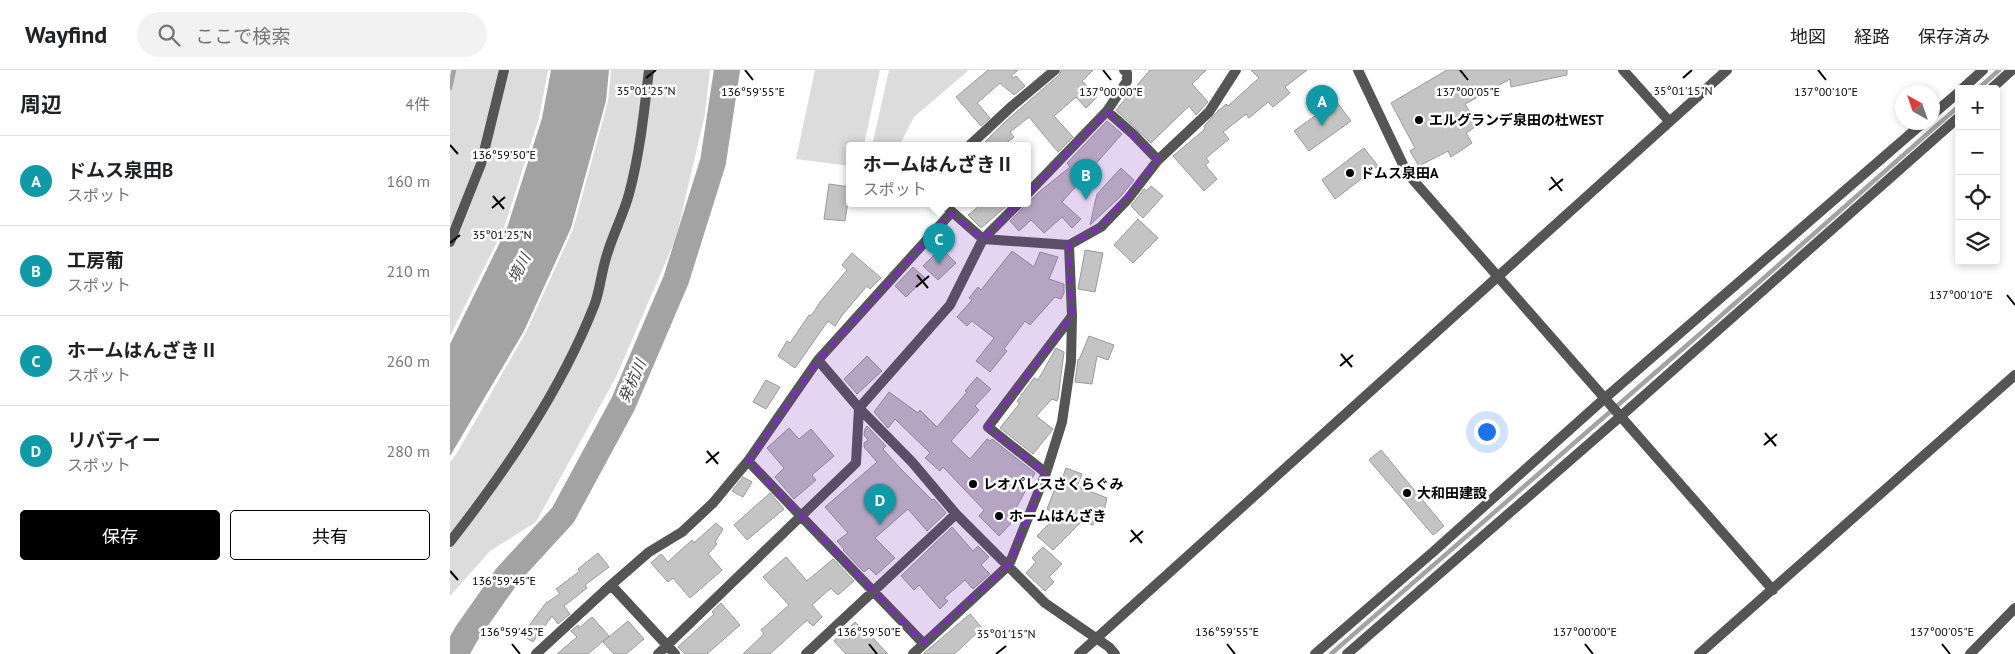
<!DOCTYPE html>
<html lang="ja">
<meta charset="utf-8">
<style>
body{margin:0;font-family:"PT Sans","Noto Sans JP",sans-serif;background:#f2f2f2;color:#202124}
.controls{position:absolute;right:15px;top:15px;display:grid;overflow:hidden;border-radius:5px;box-shadow:0 2px 8px #0003}
.controls button{width:45px;height:45px;display:grid;place-items:center;padding:0;border:0;border-bottom:1px solid #e0e0e0;background:#fff;color:#202124;font:25px sans-serif}
.compass{position:absolute;left:1445px;top:15px;width:45px;height:45px;border-radius:50%;background:#fff;box-shadow:0 2px 8px #0003;rotate:320deg}
.you{position:absolute;left:1036px;top:361px;width:18px;height:18px;margin:-12px;border:4px solid #fff;border-radius:50%;background:#1a73e8;box-shadow:0 0 0 8px #1a73e833}
.badge{display:grid;place-items:center;width:32px;height:32px;border-radius:50%;background:#000;color:#fff;font-size:16px;font-weight:700}
.pin{position:absolute;translate:-50% -41px;filter:drop-shadow(0 1px 2px #0008)}
.pin::after{content:'';position:absolute;top:26px;width:18px;height:15px;background:inherit;clip-path:polygon(0 0,100% 0,50% 100%)}
.popup{position:absolute;left:396px;top:72px;width:185px;height:65px;box-sizing:border-box;display:grid;place-content:center;border-radius:5px;background:#fff;filter:drop-shadow(0 1px 4px #0005);font-size:16px;white-space:nowrap;color:#757577}
.popup b{font-size:19px;color:#202124}
.popup::after{content:'';position:absolute;left:50%;top:100%;margin-left:-10px;border:10px solid transparent;border-top-color:#fff}
.list{margin:0;padding:0;list-style:none}
h2{display:flex;justify-content:space-between;align-items:center;height:65px;margin:0;padding:0 20px;font-size:21px}
h2 small{font-size:16px;font-weight:400;color:#757577}
.list li{display:grid;grid-template-columns:32px 1fr auto;gap:15px;align-items:center;box-sizing:border-box;height:90px;padding:0 20px;border-top:1px solid #e0e0e0}
.list b{display:block;font-size:19px;white-space:nowrap}
.list p{margin:0;font-size:16px;white-space:nowrap;color:#757577}
.list em{font-size:16px;font-style:normal;color:#757577}
.actions{display:flex;gap:10px;padding:15px 20px}
.actions a{flex:1;padding:11px 0;border:1px solid #000;border-radius:5px;text-align:center;font-size:18px;color:#000}
.actions .main{background:#000;color:#fff}
.icon{flex:none;width:28px;height:28px;fill:none;stroke:currentColor;stroke-width:2;stroke-linecap:round;stroke-linejoin:round}
.map{position:relative;flex:none;width:1565px;height:584px;overflow:hidden}
header{display:flex;align-items:center;gap:30px;box-sizing:border-box;height:70px;padding:0 25px;background:#fff;border-bottom:1px solid #e0e0e0}
header strong{font-size:24px}
nav{display:flex;gap:28px;margin-inline-start:auto;font-size:18px}
.search{width:350px;height:45px;background:#f2f2f2;display:flex;align-items:center;gap:12px;box-sizing:border-box;padding:0 18px;border-radius:28px;color:#757577;font-size:19px}
main{display:flex}
aside{flex:1;background:#fff}
.map>svg:first-child{display:block}
.green{fill:#dcdcdc}
.water{fill:#a3a3a3}
.lines{fill:none;stroke-linecap:round;stroke-linejoin:round}
.stream{stroke:#a3a3a3;stroke-width:4.5}
.river{stroke:#a3a3a3;stroke-width:26}
.building{fill:#c4c4c4;stroke:#999}
.minor{stroke:#555;stroke-width:10}
.tertiary{stroke:#555;stroke-width:10}
.marked{fill:#7b2cbf;fill-opacity:0.2;stroke:#7b2cbf;stroke-width:4;stroke-dasharray:10 6;stroke-linejoin:round}
.ticks{fill:none;stroke:#000;stroke-width:2}
.poi-dot{fill:#000;stroke:#fff;stroke-width:2}
.labels{text-anchor:middle;dominant-baseline:central;stroke-width:5;stroke-linejoin:round;paint-order:stroke}
.poi-label{font-size:14px;font-weight:bold;fill:#000;stroke:#fff;text-anchor:start}
.water-label{font-size:15px;font-style:italic;fill:#444;stroke:#fff}
.ticks-label{font-size:12px;text-anchor:middle;fill:#000;stroke:#fff;stroke-width:5;stroke-linejoin:round;paint-order:stroke}
</style>
<header>
<strong>Wayfind</strong>
<div class="search"><svg class="icon" aria-label="search" viewBox="0 0 24 24"><circle cx="10" cy="10" r="6"/><path d="M15 15l6 6"/></svg>ここで検索</div>
<nav><a>地図</a><a>経路</a><a>保存済み</a></nav>
</header>
<main>
<aside>
<h2>周辺<small>4件</small></h2>
<ul class="list">
<li><span class="badge" style="background:#0f9aa8">A</span><div><b>ドムス泉田B</b><p>スポット</p></div><em>160 m</em></li>
<li><span class="badge" style="background:#0f9aa8">B</span><div><b>工房葡</b><p>スポット</p></div><em>210 m</em></li>
<li><span class="badge" style="background:#0f9aa8">C</span><div><b>ホームはんざきⅡ</b><p>スポット</p></div><em>260 m</em></li>
<li><span class="badge" style="background:#0f9aa8">D</span><div><b>リバティー</b><p>スポット</p></div><em>280 m</em></li>
</ul>
<div class="actions"><a class="main">保存</a><a>共有</a></div>
</aside>
<div class="map">
<svg width="1565" height="584" viewBox="0 0 1565 584">
<rect width="100%" height="100%" fill="#fff"/>
<path class="green" d="M0,0H98L89,48L54,158L0,266Z
M161,0H260L255,44L226,168L166,307L86,452L40,481L0,526V392L7,383L76,262L123,159L158,31Z
M365,0H430L414,75H400V96L346,89Z
M439,0H519L464,47L450,74L423,72Z"/>
<path class="water" d="M101,0H159L156,31L121,158L74,261L0,386V274L57,158L92,48Z"/>
<g class="lines">
<path class="stream" d="M0,18L4,0
M1528,19L1549,0
M881,584L1266,250L1509,36"/>
<path class="river" d="M5,584L17,563L57,506L113,445L173,334L226,210L263,92L277,0"/>
</g>
<path class="building" d="M538,0H568L561,6L563,8L566,6L575,16L564,25L550,13L527,33L540,48L531,56L506,27Z
M612,0H643L632,11L647,27L636,38L626,27L604,46L623,67L608,82L579,47L560,62L564,67L554,75H532L556,51L609,5Z
M700,0H756L742,14L758,32L746,45L739,36L701,73L666,40Z
M801,0H857L835,17L840,23L823,37L818,32L799,48L796,44L773,62L779,69L756,88L759,92L755,95L767,109L754,121L723,86L754,60L755,55L768,41L776,34L778,36L809,8Z
M997,0H1117V5L1061,17L1060,9L1015,34L1028,55L1016,63L1022,73L1001,87L998,81L969,96L960,81L965,78L941,33Z
M886,31L901,51L859,81L844,61Z
M657,51L672,64L612,132L631,149L622,158L612,147L594,163L581,150L569,161L560,151L589,122L620,97L617,93Z
M914,78L928,96L885,129L872,110Z
M671,98L684,110L671,126L640,155L647,124Z
M379,114L400,117L395,151L374,149Z
M701,116L713,126L693,148L681,136L694,119L696,121Z
M533,133H560L531,158L518,145Z
M688,149L708,168L683,193L664,175Z
M491,178L506,193L488,210L473,196Z
M635,180L653,183L645,222L628,219Z
M562,181L584,197L590,182L608,187L599,209L614,214V223L611,229L605,227L580,255L575,251L554,279L557,281L540,302L526,291L544,268L522,251L517,256L507,247L522,230L519,228L528,217L531,220Z
M402,183L431,208L420,219L417,216L393,244L385,256L378,251L345,298L328,286L337,271L340,273L359,245L361,246L371,231L397,200L392,195Z
M463,197L475,208L456,227L445,216Z
M639,266L664,275L658,290L647,286L642,314L625,312L628,289L629,290Z
M606,278L614,282L608,329L607,331L602,329L586,346L603,359L583,384L550,358L570,333L567,331L584,308L588,310Z
M417,286L432,301L407,324L394,309Z
M527,307L541,319L525,336L529,340L501,371L520,389L537,369L540,371L542,369L585,403L564,442L568,446L549,466L529,446L534,440L493,397L490,401L475,388L480,383L445,349L438,358L424,342L439,322L468,343L470,340L487,357L517,322L515,321Z
M316,310L330,317L316,339L303,332Z
M417,356L436,376L433,379L449,397L482,430L484,429L496,443L477,461L458,439L425,468L445,488L426,505L419,498L414,502L393,480L394,479L387,471L398,463L375,437L427,392L414,377V373L418,370L414,365L415,359Z
M339,358L349,369L361,359L384,386L362,405L366,410L344,429L325,407L334,398L317,378Z
M931,380L994,456L983,465L919,390Z
M616,398L632,404L627,416L657,428L654,441L650,440L643,455L632,451L603,480L587,466L609,444L597,439L604,421L607,422Z
M293,407L302,412L293,427L282,421Z
M320,423L334,439L297,470L284,455Z
M266,453L273,459L265,472L267,474L258,484L272,500L240,528L223,508L218,512L201,493L211,484L218,492L242,470L244,473Z
M502,457L523,481L528,476L539,487L531,495L540,504L523,519L515,510L494,528L498,531L490,539L469,515L464,520L451,506Z
M593,477L612,494L599,507L604,512L595,521L576,503L586,492L582,488Z
M148,483L159,497L135,515L137,518L114,536L120,544L108,554L102,546L83,572L72,565L96,533L110,524L106,519L130,501L128,499Z
M336,487L357,511L383,489L404,511L388,525L381,518L362,535L372,547L363,556L357,550L320,584H293L314,564L311,560L339,535L313,507Z
M271,533L290,555L257,584H235L228,577L264,544L262,542Z
M520,544L532,558L511,578L504,584H473Z
M142,547L159,566L138,584H107L127,567L121,561L128,555L129,558Z
M178,551L194,569L176,584H164L153,572Z
M405,552L420,568L422,567L438,584H396L384,571Z"/>
<g class="lines">
<path class="minor" d="M908,0L957,103L1323,520
M1173,0L1219,51
M1512,19L1533,0
M1541,19L1562,0
M657,41L683,64L708,90
M1482,45L1509,22
M520,75L562,36L605,0
M578,123L657,41L677,11V3L674,0
M501,143L368,290L409,338L462,392L506,444L595,533L659,577L665,584
M533,169L619,175L651,157L678,129L708,90L759,42L786,0
M533,169L569,133
M0,172L31,94L54,0
M368,290L298,391L473,573
M596,403L538,357L622,246
M0,472C56,400 110,322 144,236C150,221 151,204 156,188C162,166 173,146 179,124C190,83 194,42 199,0
M86,584L161,515
M208,584L406,393L409,338L500,235L533,169L492,133
M225,584L161,515L199,482L232,462L263,433L298,391
M356,584L506,444
M463,584L559,495L596,403L612,352L621,291L622,246L619,175
M865,584L983,482L1155,328L1474,52
M897,584L1171,346L1509,47
M1249,584L1565,305
M1520,584L1565,538"/>
<path class="tertiary" d="M629,584L1277,0"/>
</g>
<path class="marked" d="M657,41L708,90L651,157L619,175L622,246L538,357L596,403L559,495L473,573L298,391L368,290L501,143L533,169Z"/>
<path class="ticks" d="M295,0L303,10M653,0L661,10M1010,0L1018,10M1368,0L1376,10M196,8L206,0M1233,8L1242,0M0,75L8,84M1101,107L1112,121M1099,120L1113,109M43,126L54,139M42,138L55,127M0,173L10,165M467,205L478,218M466,217L479,206M1557,225L1565,235M891,284L902,297M890,296L903,285M1315,363L1326,376M1314,375L1327,364M257,381L268,394M256,393L269,382M681,460L692,473M680,472L693,461M0,501L8,510M62,574L70,584M419,574L427,584M777,574L785,584M1135,574L1143,584M1492,574L1500,584M546,584L556,576"/>
<g class="poi-dot">
<circle cx="969" cy="50" r="5"/>
<circle cx="900" cy="103" r="5"/>
<circle cx="523" cy="414" r="5"/>
<circle cx="957" cy="423" r="5"/>
<circle cx="549" cy="446" r="5"/>
</g>
<g class="labels">
<g class="poi-label">
<text x="979" y="50">エルグランデ泉田の杜WEST</text>
<text x="910" y="103">ドムス泉田A</text>
<text x="533" y="414">レオパレスさくらぐみ</text>
<text x="967" y="423">大和田建設</text>
<text x="559" y="446">ホームはんざき</text>
</g>
<g class="water-label">
<text transform="translate(69 198) rotate(-62)">境川</text>
<text transform="translate(182 311) rotate(-66)">発杭川</text>
</g>
</g>
<g class="ticks-label">
<text x="196" y="25">35°01'25"N</text>
<text x="1233" y="25">35°01'15"N</text>
<text x="303" y="26">136°59'55"E</text>
<text x="661" y="26">137°00'00"E</text>
<text x="1018" y="26">137°00'05"E</text>
<text x="1376" y="26">137°00'10"E</text>
<text x="54" y="89">136°59'50"E</text>
<text x="52" y="169">35°01'25"N</text>
<text x="1511" y="229">137°00'10"E</text>
<text x="54" y="515">136°59'45"E</text>
<text x="62" y="566">136°59'45"E</text>
<text x="419" y="566">136°59'50"E</text>
<text x="777" y="566">136°59'55"E</text>
<text x="1135" y="566">137°00'00"E</text>
<text x="1492" y="566">137°00'05"E</text>
<text x="556" y="568">35°01'15"N</text>
</g>
</svg>
<div class="controls">
<button>+</button>
<button>−</button>
<button><svg class="icon" aria-label="locate" viewBox="0 0 24 24"><circle cx="12" cy="12" r="6"/><path d="M12 2v4M12 18v4M2 12h4M18 12h4"/></svg></button>
<button><svg class="icon" aria-label="layers" viewBox="0 0 24 24"><path d="M12 4l9 5-9 5-9-5zM3 14l9 5 9-5"/></svg></button>
</div>
<svg class="compass" viewBox="-18 -18 36 36"><path d="M0-13l5 13h-10z" fill="#e53935"/><path d="M0 13l5-13h-10z" fill="#757577"/></svg>
<div class="you"></div>
<div class="pin badge" style="left:872px;top:56px;background:#0f9aa8">A</div>
<div class="pin badge" style="left:636px;top:130px;background:#0f9aa8">B</div>
<div class="pin badge" style="left:489px;top:194px;background:#0f9aa8">C</div>
<div class="popup"><b>ホームはんざきⅡ</b>スポット</div>
<div class="pin badge" style="left:430px;top:455px;background:#0f9aa8">D</div>
</div>
</main>
